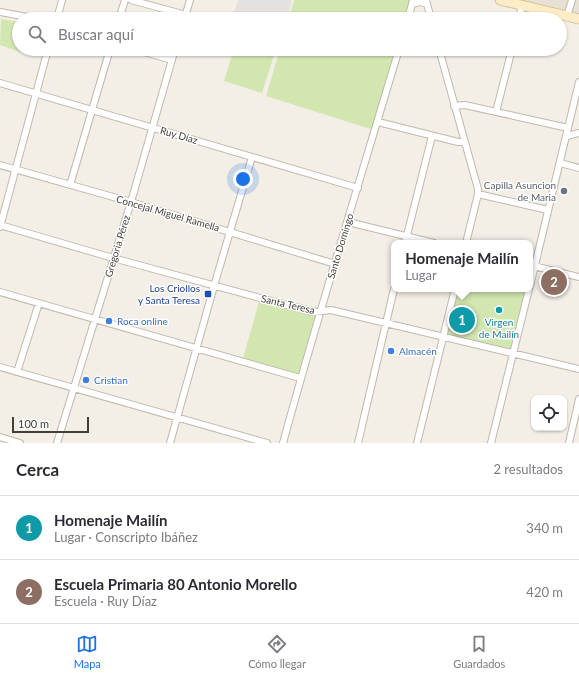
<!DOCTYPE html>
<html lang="es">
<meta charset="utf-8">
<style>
body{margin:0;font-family:Lato,sans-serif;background:#f2f2f3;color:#2b2b33}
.controls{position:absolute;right:12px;bottom:12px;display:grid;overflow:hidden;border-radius:8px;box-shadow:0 1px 3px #0004}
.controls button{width:36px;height:36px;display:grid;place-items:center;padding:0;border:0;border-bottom:1px solid #e1e1e2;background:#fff;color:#2b2b33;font:20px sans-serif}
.scale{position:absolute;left:12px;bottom:10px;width:77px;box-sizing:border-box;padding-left:4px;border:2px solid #453e36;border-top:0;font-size:11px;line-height:14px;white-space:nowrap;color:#453e36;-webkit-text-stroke:3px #fff;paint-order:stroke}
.you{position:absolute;left:243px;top:179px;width:14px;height:14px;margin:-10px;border:3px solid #fff;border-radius:50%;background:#1a73e8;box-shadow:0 0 0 6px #1a73e833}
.badge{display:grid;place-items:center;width:26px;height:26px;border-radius:50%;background:#1a73e8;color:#fff;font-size:13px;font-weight:700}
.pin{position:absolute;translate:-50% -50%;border:2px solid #fff;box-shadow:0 1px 4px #0006}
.popup{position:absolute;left:391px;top:240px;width:142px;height:52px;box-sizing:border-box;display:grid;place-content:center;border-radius:8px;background:#fff;filter:drop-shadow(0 1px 3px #0005);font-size:13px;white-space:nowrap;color:#7c7c81}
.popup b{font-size:15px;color:#2b2b33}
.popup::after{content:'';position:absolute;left:50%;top:100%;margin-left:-8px;border:8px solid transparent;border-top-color:#fff}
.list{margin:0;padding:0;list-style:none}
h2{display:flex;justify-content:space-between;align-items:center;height:52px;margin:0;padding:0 16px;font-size:17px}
h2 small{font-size:13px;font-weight:400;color:#7c7c81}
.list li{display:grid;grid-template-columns:26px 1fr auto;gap:12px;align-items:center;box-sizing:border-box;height:64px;padding:0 16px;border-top:1px solid #e1e1e2}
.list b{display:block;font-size:15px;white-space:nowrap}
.list p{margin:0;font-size:13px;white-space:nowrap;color:#7c7c81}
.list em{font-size:13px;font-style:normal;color:#7c7c81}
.icon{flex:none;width:22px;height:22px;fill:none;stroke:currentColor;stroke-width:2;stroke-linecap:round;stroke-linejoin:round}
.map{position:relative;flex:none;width:579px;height:443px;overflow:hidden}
.search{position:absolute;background:#fff;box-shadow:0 1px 3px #0004;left:12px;right:12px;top:12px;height:44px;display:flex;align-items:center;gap:10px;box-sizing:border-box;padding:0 14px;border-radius:22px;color:#7c7c81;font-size:15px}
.sheet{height:180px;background:#fff}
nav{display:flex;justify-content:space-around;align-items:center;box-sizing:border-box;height:56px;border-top:1px solid #e1e1e2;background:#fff;font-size:11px;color:#7c7c81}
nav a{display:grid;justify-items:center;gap:2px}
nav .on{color:#1a73e8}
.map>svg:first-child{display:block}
.residential{fill:#e6e0d5}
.green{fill:#d2e6b0}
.parking{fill:#e4e1de}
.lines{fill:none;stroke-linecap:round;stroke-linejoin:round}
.street-casing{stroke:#c1b8ac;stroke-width:8}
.secondary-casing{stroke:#d2be97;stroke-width:11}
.street{stroke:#fff;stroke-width:6}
.secondary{stroke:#fdecc6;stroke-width:9}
.worship-dot{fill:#6b7280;stroke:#fff;stroke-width:1.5}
.transit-dot{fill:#1a4fb4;stroke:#fff;stroke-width:1.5}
.culture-dot{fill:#0f9aa8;stroke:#fff;stroke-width:1.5}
.shop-dot{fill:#3f7fe0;stroke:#fff;stroke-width:1.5}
.labels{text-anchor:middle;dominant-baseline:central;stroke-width:3;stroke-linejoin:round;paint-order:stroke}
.street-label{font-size:10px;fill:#453e36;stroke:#fff}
.worship-label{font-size:10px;fill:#5b616d;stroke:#fff;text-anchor:end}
.transit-label{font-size:10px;fill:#164399;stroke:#fff;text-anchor:end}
.shop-label{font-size:10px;fill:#366cbe;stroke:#fff;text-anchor:start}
.culture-label{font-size:10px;fill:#0d838f;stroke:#fff}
</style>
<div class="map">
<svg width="579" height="443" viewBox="0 0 579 443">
<rect width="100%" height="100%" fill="#f3eee6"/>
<path class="residential" d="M524,0H579V13Z"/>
<path class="green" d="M294,0H410L405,19H289Z
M1,19L19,22V49H23V53L0,45Z
M234,49H276L262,93L224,81Z
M280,49H397L374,130L266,96Z
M455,289H529L513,354L444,337Z
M260,298L320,311L300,378L242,362Z"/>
<path class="parking" d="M238,0H292L287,19H232Z"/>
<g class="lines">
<g class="street-casing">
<path id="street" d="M131,0L186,15
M426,0L431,19
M412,4L420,2L427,4
M0,12L38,19
M567,16L572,0
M185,17L190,0
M57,19L62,0
M119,19L125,0
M408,19L413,0
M519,19L522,5
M134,49L172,60
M439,49L478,189V194L466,243
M0,83L358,188
M454,106L465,105L568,128
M496,112L512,49
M378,122L458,142H465
M567,136L579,133
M560,163L579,168
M0,165L131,202L335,264
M70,185L110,49
M478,194L548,210
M348,222L434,243
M0,225L113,258L260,298L315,312L331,310L579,369
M0,227L48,49
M405,243L432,136
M530,265L579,277
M530,286L579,82
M0,292L300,378
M0,367L267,443
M17,372L39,303
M0,437L20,443
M57,443L131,202L175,49
M170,443L214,286L252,157
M283,443C319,311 360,180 399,49
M358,443L394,289
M417,443L455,289
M491,443L529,289
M569,443L579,399"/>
</g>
<g class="secondary-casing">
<path id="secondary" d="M500,0L579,19"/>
</g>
<use href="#street" class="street"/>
<use href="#secondary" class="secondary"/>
</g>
<circle class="worship-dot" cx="564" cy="191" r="4"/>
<rect class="transit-dot" x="204" y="290" width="8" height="8" rx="2"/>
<circle class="culture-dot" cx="499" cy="310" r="4"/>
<g class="shop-dot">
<circle cx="109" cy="321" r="4"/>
<circle cx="391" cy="351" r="4"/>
<circle cx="86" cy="380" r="4"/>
</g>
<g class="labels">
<g class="street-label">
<text transform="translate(179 135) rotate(16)">Ruy Díaz</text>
<text transform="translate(168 213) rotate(16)">Concejal Miguel Ramella</text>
<text transform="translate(117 246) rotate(-73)">Gregoria Pérez</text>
<text transform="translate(340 246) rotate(-73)">Santo Domingo</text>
<text transform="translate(288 304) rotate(13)">Santa Teresa</text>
</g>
<g class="worship-label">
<text x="556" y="185">Capilla Asuncion<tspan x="556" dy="12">de Maria</tspan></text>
</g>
<g class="transit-label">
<text x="200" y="288">Los Criollos<tspan x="200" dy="12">y Santa Teresa</tspan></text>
</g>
<g class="shop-label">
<text x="117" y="321">Roca online</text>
<text x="399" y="351">Almacén</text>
<text x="94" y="380">Cristian</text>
</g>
<g class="culture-label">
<text x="499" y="322">Virgen<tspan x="499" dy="12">de Mailín</tspan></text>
</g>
</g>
</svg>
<div class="controls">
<button><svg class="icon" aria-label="locate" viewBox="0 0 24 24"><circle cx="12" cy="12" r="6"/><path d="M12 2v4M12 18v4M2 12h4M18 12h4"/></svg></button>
</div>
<div class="scale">100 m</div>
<div class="you"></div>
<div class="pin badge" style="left:462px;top:320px;background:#0f9aa8">1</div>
<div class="popup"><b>Homenaje Mailín</b>Lugar</div>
<div class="pin badge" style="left:554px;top:282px;background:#8d6e63">2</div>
<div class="search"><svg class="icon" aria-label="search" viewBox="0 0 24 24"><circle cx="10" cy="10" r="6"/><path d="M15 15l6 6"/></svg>Buscar aquí</div>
</div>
<section class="sheet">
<h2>Cerca<small>2 resultados</small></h2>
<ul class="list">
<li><span class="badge" style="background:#0f9aa8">1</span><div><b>Homenaje Mailín</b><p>Lugar · Conscripto Ibáñez</p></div><em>340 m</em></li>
<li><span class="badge" style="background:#8d6e63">2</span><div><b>Escuela Primaria 80 Antonio Morello</b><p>Escuela · Ruy Díaz</p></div><em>420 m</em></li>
</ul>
</section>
<nav>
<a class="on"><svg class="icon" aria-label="map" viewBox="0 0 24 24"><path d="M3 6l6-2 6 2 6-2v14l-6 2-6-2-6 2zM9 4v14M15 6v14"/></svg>Mapa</a>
<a><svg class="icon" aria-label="directions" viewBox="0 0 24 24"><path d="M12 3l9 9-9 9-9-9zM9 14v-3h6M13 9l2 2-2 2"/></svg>Cómo llegar</a>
<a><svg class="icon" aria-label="saved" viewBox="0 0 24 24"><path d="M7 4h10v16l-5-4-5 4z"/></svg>Guardados</a>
</nav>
